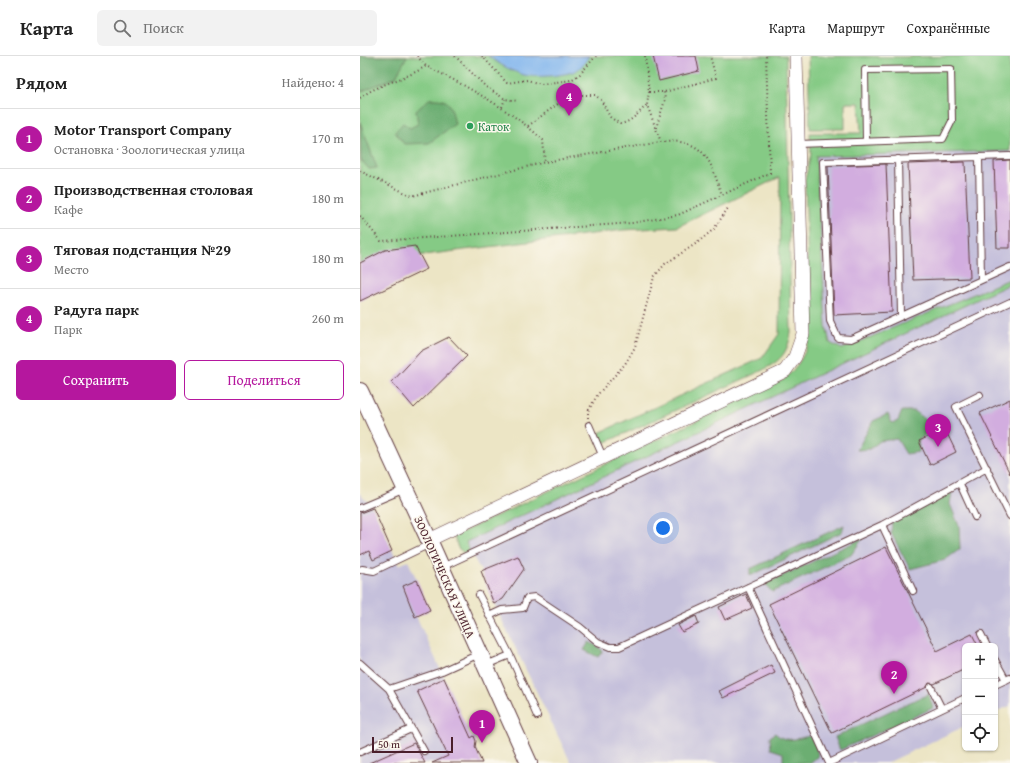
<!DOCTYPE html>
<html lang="ru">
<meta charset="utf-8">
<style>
body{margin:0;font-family:"Gentium Book Plus",serif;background:#f2f2f2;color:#222}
.controls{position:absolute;right:12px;bottom:12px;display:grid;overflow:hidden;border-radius:6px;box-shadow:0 1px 3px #0004}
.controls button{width:36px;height:36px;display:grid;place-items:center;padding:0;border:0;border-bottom:1px solid #e0e0e0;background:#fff;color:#222;font:20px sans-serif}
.scale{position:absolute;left:12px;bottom:10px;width:81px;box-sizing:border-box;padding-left:4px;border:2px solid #4a1f2b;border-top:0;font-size:11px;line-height:14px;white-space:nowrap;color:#4a1f2b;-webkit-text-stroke:3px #fbf7ec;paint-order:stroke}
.you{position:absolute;left:303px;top:472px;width:14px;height:14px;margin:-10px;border:3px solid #fff;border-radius:50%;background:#1a73e8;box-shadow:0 0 0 6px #1a73e833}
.badge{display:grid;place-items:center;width:26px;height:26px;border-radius:50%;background:#b5179e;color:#fff;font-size:13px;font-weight:700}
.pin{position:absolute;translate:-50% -33px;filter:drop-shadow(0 1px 2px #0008)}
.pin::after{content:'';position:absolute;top:21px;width:14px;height:12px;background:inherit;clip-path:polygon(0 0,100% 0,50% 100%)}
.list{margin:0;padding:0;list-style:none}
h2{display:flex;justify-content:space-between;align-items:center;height:52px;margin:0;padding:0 16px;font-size:17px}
h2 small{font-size:13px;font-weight:400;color:#767676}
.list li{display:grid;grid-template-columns:26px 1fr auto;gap:12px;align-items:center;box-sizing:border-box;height:60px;padding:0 16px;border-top:1px solid #e0e0e0}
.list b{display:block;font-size:15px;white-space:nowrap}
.list p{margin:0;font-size:13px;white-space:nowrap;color:#767676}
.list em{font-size:13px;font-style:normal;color:#767676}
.actions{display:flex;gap:8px;padding:12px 16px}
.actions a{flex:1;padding:9px 0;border:1px solid #b5179e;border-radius:6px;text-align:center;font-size:14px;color:#b5179e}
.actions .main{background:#b5179e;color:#fff}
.icon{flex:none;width:22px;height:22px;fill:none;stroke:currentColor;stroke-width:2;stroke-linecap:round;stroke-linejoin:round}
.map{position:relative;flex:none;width:650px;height:707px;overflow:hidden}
header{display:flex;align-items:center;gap:24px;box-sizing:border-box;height:56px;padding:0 20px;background:#fff;border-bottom:1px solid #e0e0e0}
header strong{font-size:19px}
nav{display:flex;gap:22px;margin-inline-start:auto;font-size:14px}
.search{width:280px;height:36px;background:#f2f2f2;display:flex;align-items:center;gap:10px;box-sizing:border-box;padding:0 14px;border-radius:6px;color:#767676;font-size:15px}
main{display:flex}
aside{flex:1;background:#fff}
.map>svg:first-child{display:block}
.industrial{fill:#c5c0db}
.green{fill:#85ca85;stroke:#687458}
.forest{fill:#6cae72;stroke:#5b664e}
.water{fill:#7fb4ed;stroke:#646a8c}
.building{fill:#d2addf}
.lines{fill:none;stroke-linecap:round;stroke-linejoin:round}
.service-casing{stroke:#623d42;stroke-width:8}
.minor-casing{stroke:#623d42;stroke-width:14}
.tertiary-casing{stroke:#623d42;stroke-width:18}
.path{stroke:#623d42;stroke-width:2;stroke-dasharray:1 3;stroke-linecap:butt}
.service{stroke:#fff;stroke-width:6}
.minor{stroke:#fff;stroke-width:13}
.tertiary{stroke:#fff;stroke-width:16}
.leisure-dot{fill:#2e9e5b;stroke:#fbf7ec;stroke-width:1.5}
.labels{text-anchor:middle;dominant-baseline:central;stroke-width:3;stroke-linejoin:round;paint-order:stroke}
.leisure-label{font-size:12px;fill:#27864d;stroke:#fbf7ec;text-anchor:start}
.street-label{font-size:12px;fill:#4a1f2b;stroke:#fbf7ec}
</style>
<header>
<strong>Карта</strong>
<div class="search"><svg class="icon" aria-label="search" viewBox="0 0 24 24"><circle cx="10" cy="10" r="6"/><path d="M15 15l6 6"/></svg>Поиск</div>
<nav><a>Карта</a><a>Маршрут</a><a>Сохранённые</a></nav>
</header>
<main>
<aside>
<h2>Рядом<small>Найдено: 4</small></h2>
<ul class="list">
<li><span class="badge">1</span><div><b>Motor Transport Company</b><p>Остановка · Зоологическая улица</p></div><em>170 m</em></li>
<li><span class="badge">2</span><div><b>Производственная столовая</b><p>Кафе</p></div><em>180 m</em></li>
<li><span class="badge">3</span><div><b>Тяговая подстанция №29</b><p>Место</p></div><em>180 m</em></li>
<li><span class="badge">4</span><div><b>Радуга парк</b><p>Парк</p></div><em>260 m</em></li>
</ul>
<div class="actions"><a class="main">Сохранить</a><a>Поделиться</a></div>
</aside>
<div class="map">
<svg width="650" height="707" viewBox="0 0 650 707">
<rect width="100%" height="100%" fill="#fbf7ec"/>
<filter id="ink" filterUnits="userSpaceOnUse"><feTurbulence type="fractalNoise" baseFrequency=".025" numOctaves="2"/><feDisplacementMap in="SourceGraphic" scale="8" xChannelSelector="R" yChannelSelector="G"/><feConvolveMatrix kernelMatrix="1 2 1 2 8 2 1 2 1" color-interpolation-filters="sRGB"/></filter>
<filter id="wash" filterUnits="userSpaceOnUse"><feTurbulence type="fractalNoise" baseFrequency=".012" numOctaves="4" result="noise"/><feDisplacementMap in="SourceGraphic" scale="16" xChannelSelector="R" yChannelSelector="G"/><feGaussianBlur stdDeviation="0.9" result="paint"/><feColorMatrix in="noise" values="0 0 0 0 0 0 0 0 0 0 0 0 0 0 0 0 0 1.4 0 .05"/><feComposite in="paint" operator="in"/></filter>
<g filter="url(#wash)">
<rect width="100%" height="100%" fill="#ece5c5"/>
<path class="industrial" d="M650,95V223L481,294L470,287L466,270L456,99Z
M650,228V650L635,656V590H605V670L527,707H211L138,556L121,515L105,486Z
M0,437L13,452L39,509L48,505L57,524L43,531L111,681H113L116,685L114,688L122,707H0Z"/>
<path class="green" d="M0,0H426L431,277C427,299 420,305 401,315L244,387L239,377L402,302L419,278L420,121L317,171L264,174L0,207Z
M448,0L542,1L650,0V95L456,100L466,270L470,287L482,293L650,223V228L106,486L110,496L105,498L98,492L94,480L423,324C438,311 447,297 450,277L445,124L451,98L450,77H501L499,47H485V73H450Z"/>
<path class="forest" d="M0,0H47L36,21L0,36Z
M69,43C92,42 90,49 95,68L69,87L44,88L35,76L43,67L50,72L58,68L56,55Z
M0,66L17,112L9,113L1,104Z
M542,355H555L568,367L564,380L558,385L559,396L546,398L537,383L520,385L510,393L497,394L513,365L528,358L532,367L538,365Z
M592,436L590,448L599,470L600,493L585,504L550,513L531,477L532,466Z
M484,469L482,476L390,520V513Z
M503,482L491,499L412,536L405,528Z
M229,586L237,590L243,595L238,601L224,594Z
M569,638L573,652L480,694L475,681L534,653Z
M415,677C425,687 436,683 449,680L455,684L458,700L450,707H423V697L411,693L410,681Z"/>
<path class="water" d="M128,0H229C226,5 222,11 217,14C207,20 174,22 164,19C151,15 139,8 128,0Z"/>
<g id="blocks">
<path class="building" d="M293,0H336L339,15L299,25Z
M650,104V192H637L634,105Z
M605,106L610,222L553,224L548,108Z
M526,108L532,256L474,259L468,110Z
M55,190L67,213L0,245V207L25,194Z
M89,281L107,300L54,352L32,326L61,295Z
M650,343V418L620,357Z
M585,373L596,396L570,409L559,385Z
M13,452L32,495L13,504L9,495L0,499V457Z
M526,491L577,595L612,578L618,590H605V613L574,628L569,627L567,631L472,677L409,548Z
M158,500L164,513L143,543L134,548L121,515Z
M57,524L70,554L55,561L43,530Z
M386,538L392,552L365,564L359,551Z
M336,560L339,568L322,576L318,569Z
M411,609L415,617L363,642L359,635Z
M84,622L111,682L114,680L116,685L115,691L122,707H72L88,700L57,635Z
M54,687L65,707H9Z"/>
</g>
</g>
<g filter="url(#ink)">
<use href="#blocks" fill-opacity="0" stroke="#623d42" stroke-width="1"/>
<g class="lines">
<g class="service-casing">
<path id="service" d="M438,88L583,83L592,65L591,13L505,14L506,85
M650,100L463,106L470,265L478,282L491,283L650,211
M619,101L621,224
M538,103L541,259
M620,339L596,351L650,460
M229,369L243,401
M600,428L615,461
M0,452L45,433
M522,469L553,535
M82,511L650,246
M0,514L2,513L14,515L70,488
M388,531L469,707
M119,539L150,599L177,660
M129,560L142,554L163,552L167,542L175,541L220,571L238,586L250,591H259L522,469L627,412
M621,578L627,590
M635,604L646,624
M0,607L29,633L64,695
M126,609L150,599
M635,629L650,622
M571,631L582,653
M29,633L82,615L119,598
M0,696L51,673
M469,707L605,642"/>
</g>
<g class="minor-casing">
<path id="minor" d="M69,484L425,315L435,301L443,278L436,0"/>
</g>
<g class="tertiary-casing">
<path id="tertiary" d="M0,335L69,484L169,707"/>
</g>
<path class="path" d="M57,0L66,10C105,29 151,54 183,84L185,106
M95,0L126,31L145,43L158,45
M122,0L147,27L167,24L181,28L211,24L220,18L236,0
M285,0L289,36L287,49L301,86
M289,36H304L356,22L350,0
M210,39H235L241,44L250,61L260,68C272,66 278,57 287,49
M0,42C19,27 45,24 66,10
M142,51L145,43
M168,70L210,39L211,24
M296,72L305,44L304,36
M0,115L52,140L185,106L301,86C307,86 314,85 320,86C350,90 353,116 362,139
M0,160L21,185L272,167L318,159L410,117L406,0
M228,362V355L238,338L265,308L275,291L294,221L305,208L337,187L354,173L368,152"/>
<use href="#service" class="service"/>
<use href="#minor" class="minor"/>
<use href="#tertiary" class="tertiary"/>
</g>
</g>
<circle class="leisure-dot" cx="110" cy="70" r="4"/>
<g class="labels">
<g class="leisure-label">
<text x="118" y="70">Каток</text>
</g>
<g class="street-label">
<text transform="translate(85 521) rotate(66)">ЗООЛОГИЧЕСКАЯ УЛИЦА</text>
</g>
</g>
</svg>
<div class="controls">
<button>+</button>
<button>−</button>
<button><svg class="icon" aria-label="locate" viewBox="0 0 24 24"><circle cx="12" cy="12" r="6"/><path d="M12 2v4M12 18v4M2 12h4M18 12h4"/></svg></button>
</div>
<div class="scale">50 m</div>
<div class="you"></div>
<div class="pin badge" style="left:122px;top:687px">1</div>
<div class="pin badge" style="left:534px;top:638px">2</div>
<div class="pin badge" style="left:578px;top:391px">3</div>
<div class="pin badge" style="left:209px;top:60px">4</div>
</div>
</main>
